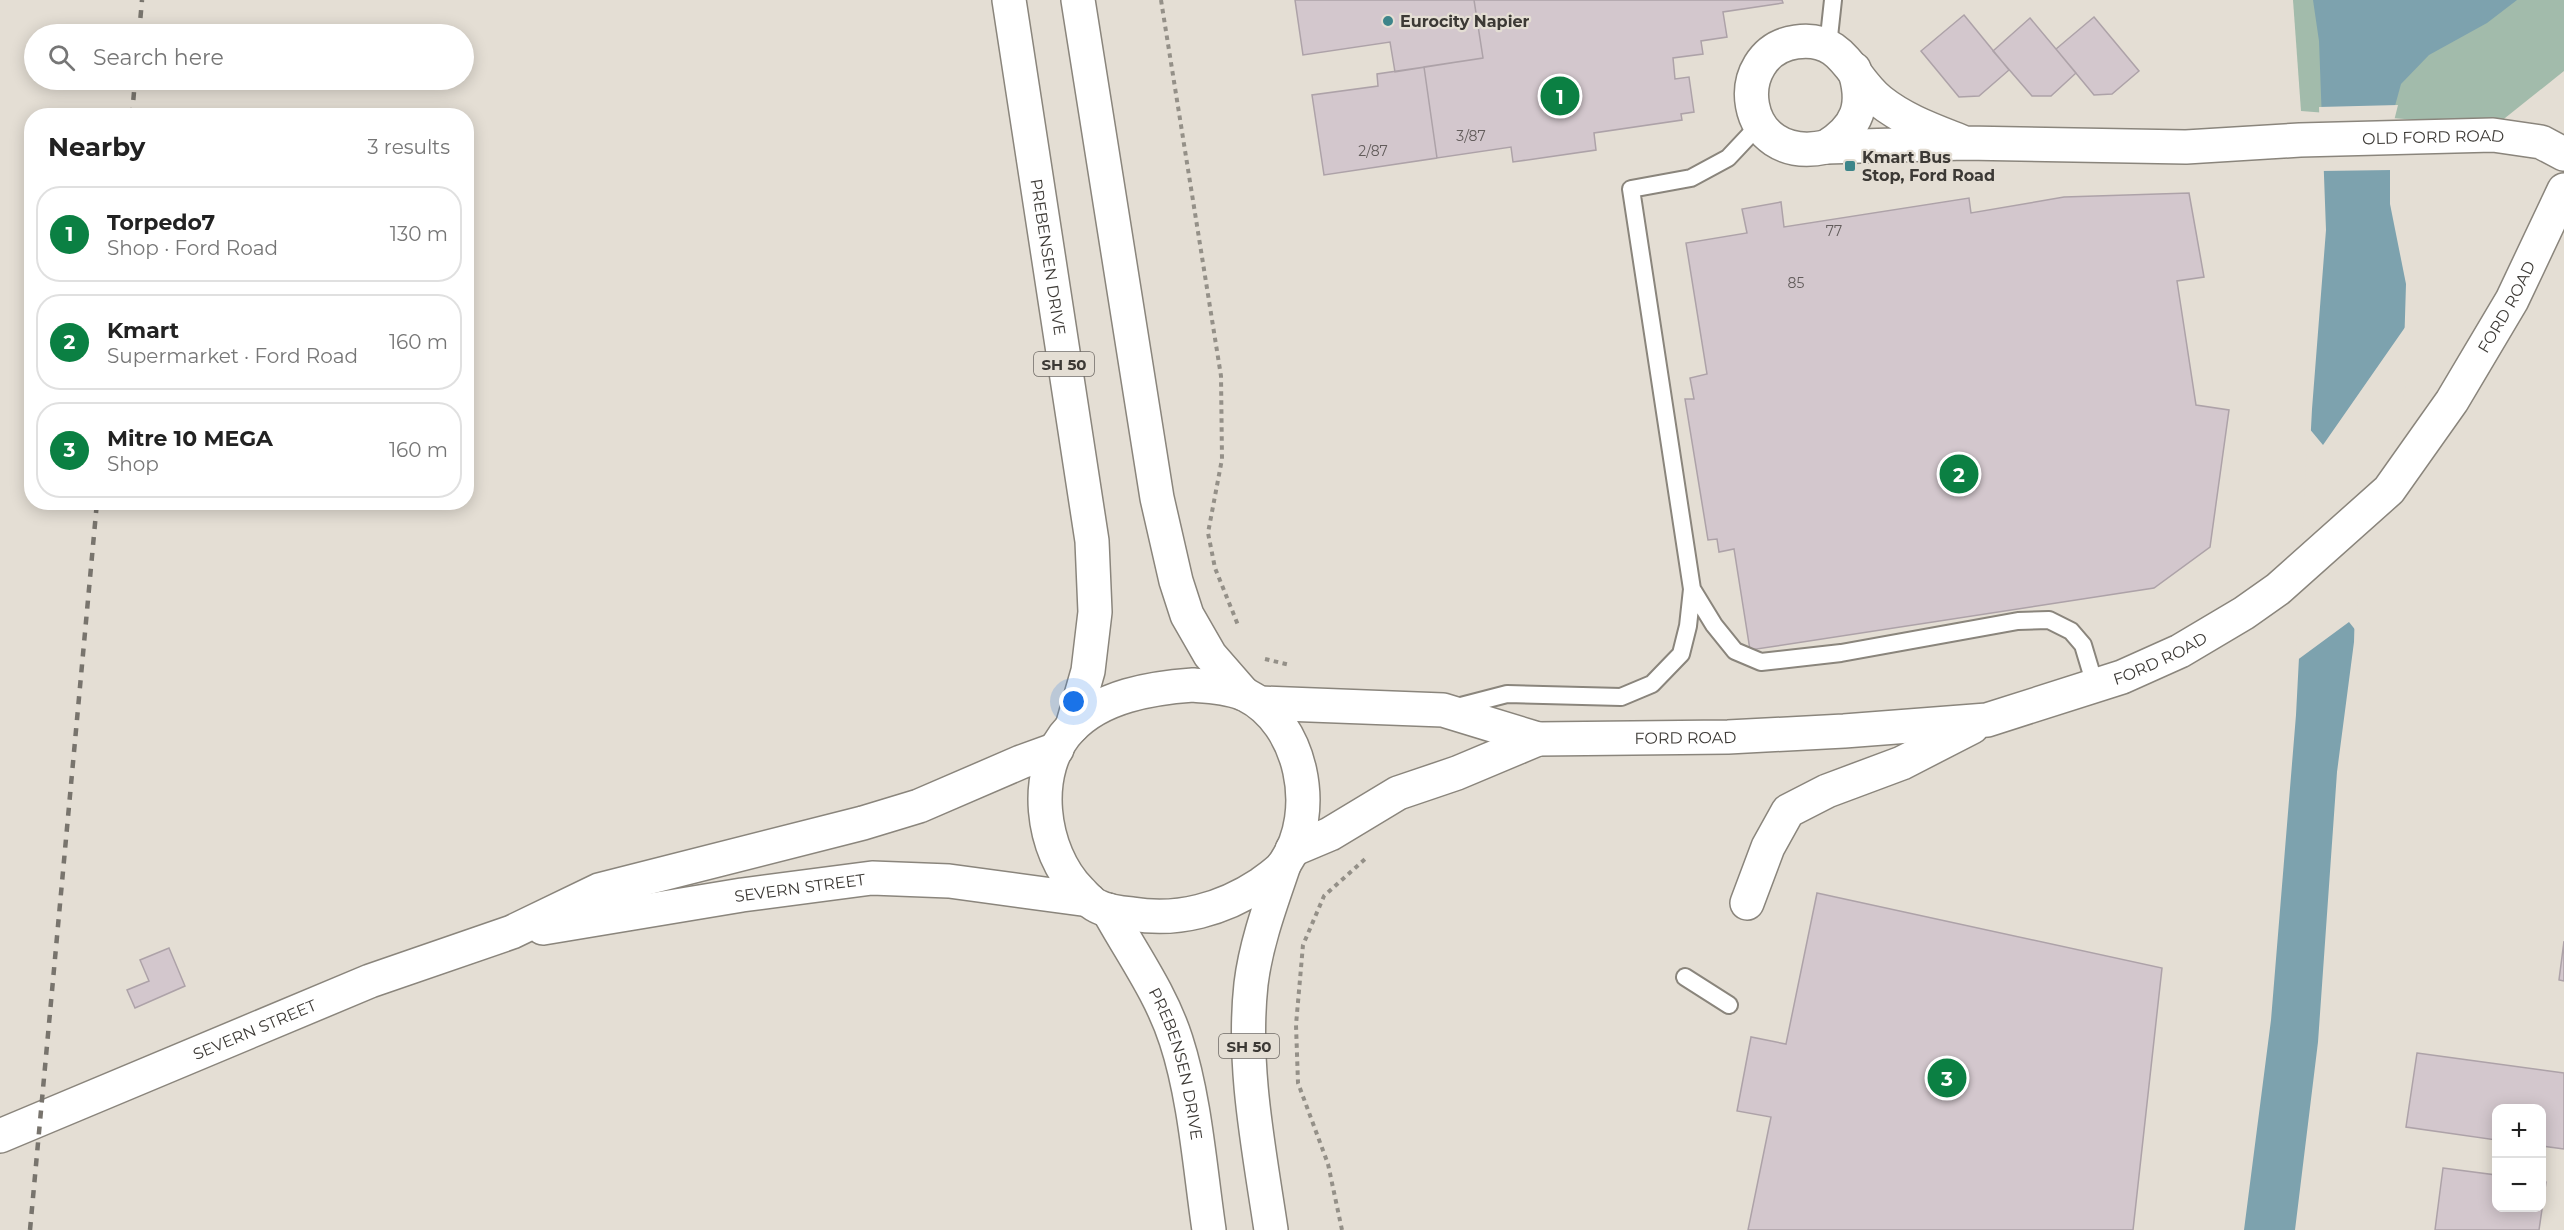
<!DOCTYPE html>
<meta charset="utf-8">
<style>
body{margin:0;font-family:Montserrat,sans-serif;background:#f6f6f6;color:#222}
.controls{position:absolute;right:18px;bottom:18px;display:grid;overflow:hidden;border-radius:12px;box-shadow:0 3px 15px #0003}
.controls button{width:54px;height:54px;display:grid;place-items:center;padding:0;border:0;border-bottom:2px solid #e0e0e0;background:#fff;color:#222;font:30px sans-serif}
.you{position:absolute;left:1074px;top:702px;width:21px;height:21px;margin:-15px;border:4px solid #fff;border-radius:50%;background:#1a73e8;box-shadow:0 0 0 9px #1a73e833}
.badge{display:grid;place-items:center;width:39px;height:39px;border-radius:50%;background:#0b8043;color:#fff;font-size:20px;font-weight:700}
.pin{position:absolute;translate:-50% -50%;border:3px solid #fff;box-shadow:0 2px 6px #0006}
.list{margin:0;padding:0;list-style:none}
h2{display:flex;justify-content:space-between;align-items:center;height:78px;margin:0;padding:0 24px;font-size:26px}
h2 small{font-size:20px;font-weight:400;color:#767676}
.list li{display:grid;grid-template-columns:39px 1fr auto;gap:18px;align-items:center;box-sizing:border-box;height:96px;margin:0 12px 12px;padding:0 12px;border:2px solid #e0e0e0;border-radius:24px}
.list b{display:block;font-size:22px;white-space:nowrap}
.list p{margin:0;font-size:20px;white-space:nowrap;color:#767676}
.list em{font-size:20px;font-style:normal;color:#767676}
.icon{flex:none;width:33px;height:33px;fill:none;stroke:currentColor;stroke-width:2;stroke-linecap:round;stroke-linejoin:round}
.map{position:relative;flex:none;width:2564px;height:1230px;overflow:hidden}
.search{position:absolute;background:#fff;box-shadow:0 3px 15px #0003;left:24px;top:24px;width:450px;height:66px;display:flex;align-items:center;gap:15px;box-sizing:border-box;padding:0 21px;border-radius:33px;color:#767676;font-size:22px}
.panel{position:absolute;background:#fff;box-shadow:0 3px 15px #0003;left:24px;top:108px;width:450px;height:402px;border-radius:24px}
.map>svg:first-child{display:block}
.green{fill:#a2bbab}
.water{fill:#7da2ae}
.pier{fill:#e4ded4}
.building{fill:#d3c7cd;stroke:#ada2a8;stroke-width:1.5}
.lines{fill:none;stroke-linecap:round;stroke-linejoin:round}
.lane-casing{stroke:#8a857c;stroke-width:20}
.street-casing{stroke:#8a857c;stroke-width:36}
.secondary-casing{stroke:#8a857c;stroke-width:36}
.primary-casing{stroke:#8a857c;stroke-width:36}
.path{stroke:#949088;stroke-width:4;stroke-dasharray:4.5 4.5;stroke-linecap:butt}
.lane{stroke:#fff;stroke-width:16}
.street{stroke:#fff;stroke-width:33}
.secondary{stroke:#fff;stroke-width:33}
.primary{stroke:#fff;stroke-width:33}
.rail{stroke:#78746d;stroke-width:4.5;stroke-dasharray:8 8;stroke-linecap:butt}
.poi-dot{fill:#3d858a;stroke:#e4ded4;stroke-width:2}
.labels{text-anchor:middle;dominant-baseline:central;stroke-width:4.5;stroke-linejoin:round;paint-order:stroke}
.number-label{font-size:14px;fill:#625c5b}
.shield{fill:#e4ded4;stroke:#6e6a65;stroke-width:1.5}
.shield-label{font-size:15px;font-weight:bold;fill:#3c3935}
.poi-label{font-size:16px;font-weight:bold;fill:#3c3935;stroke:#e4ded4;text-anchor:start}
.street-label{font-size:16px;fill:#3c3935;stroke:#e4ded4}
</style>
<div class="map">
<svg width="2564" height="1230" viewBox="0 0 2564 1230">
<rect width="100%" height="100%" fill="#e4ded4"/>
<path class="green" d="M2293,0H2564V71L2495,126L2301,111Z"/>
<path class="water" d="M2313,0H2517L2487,23L2429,55L2401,84L2390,124V204L2406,284L2403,382L2357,534L2354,642L2337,772L2318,1042L2295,1230H2244L2271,1020L2296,715L2312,409L2326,230L2319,41Z"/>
<path class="pier" d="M2398,105L2393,125V170L2321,171L2319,107Z
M2408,323L2406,383L2393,454L2360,535L2357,632L2349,622L2296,661L2308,427L2323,445Z"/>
<path class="building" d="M1295,0H1474L1483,58L1395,72L1390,42L1303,55Z
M1474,0H1782L1783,3L1723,12L1727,37L1701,41L1703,54L1673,58L1675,79L1689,77L1694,112L1681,114L1682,120L1594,133L1596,150L1513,162L1511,147L1437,158L1424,67L1483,58Z
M1964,15L2009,70L1979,96L1959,97L1921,51Z
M2094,17L2139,71L2112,94L2094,95L2056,49Z
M2030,18L2076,73L2051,96H2032L1993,51Z
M1424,67L1437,158L1324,175L1312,95L1378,86L1377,74Z
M2189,193L2204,277L2177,281L2196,405L2229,410L2210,547L2154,588L1750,650L1734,549L1719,552L1717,539L1708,540L1685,399H1694L1690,378L1707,374L1686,243L1747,233L1742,209L1781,202L1784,227L1969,198L1971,213L2064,197Z
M1817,893L2162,968L2133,1230H1748L1771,1117L1737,1111L1751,1037L1786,1044Z
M2564,941V981L2559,980Z
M169,948L185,986L135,1008L127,990L149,981L140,960Z
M2417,1053L2564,1073V1149L2542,1146V1108H2496V1140L2406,1127Z
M2443,1168L2496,1175V1208H2542V1181L2546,1182L2539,1230H2435Z"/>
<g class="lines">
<g class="lane-casing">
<path id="lane" d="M1828,46L1833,0
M1692,589L1631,189L1691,178L1728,158L1759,125
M1453,708L1507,694L1621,697L1652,684L1681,654L1688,626L1692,589L1714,625L1735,651L1761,662L1841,653L2018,621L2049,620L2071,631L2083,645L2095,685
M1685,977L1729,1005"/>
</g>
<g class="street-casing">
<g id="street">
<path id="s1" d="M1965,143C1935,131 1905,121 1880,101C1850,77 1844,35 1796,42C1728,52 1738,166 1826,147L1965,143L2186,147L2300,140L2493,135L2541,142L2564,154"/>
<path d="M1826,147C1858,127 1866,105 1854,69"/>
</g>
</g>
<g class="secondary-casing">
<g id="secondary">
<path id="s2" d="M1260,703L1443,710L1538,739L1728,737L1844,731L1987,720L2122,677L2180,651L2244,613L2278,589L2389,490L2452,401L2512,300L2564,190"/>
<path d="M1292,850L1330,834L1398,793L1457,773L1538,739"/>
<path d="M1747,903L1768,847L1788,811L1827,791L1902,763L1972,727"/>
<path id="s3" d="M543,928L742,895L872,878L949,881L1089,900"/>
<path id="s4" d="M0,1136L370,981L512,932L599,890L863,823L919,806L1021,762L1057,749"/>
</g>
</g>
<g class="primary-casing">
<g id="primary">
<path id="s5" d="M1009,0L1092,541L1095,612L1088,671L1072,727"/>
<path d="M1078,0L1157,498L1176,581L1187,615L1210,655L1244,694"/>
<path d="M1193,685C1210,687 1230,687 1246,695C1302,723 1320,812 1285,863C1280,871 1269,878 1261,884C1223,909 1178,922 1132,914C1121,913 1106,911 1097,906C1090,903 1085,896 1080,891C1041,852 1030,770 1071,728C1101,696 1151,688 1193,685Z"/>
<path id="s6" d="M1108,910C1131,952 1161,993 1176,1040C1195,1098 1200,1169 1209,1230"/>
<path d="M1271,1230C1259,1149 1242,1066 1251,984C1256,943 1271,903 1284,865"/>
</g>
</g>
<path class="path" d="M1161,0L1221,376L1222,459L1208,533L1215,568L1238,625
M1265,659L1290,665
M1342,1230L1328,1164L1298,1083L1296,1025L1303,945L1324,896L1365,859"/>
<use href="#lane" class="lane"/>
<use href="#street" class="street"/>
<use href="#secondary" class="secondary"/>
<use href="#primary" class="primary"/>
<path class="rail" d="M139,34L142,0
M132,116L135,80
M30,1230L97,502"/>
</g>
<g class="poi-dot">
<circle cx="1388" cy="21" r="6"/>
<rect x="1844" y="160" width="12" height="12" rx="3"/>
</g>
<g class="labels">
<g class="number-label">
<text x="1471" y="136">3/87</text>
<text x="1373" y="151">2/87</text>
<text x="1834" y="231">77</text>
<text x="1796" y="283">85</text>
</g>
<g class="shield">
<rect x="1034" y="352" width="60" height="24" rx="4.5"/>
<rect x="1219" y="1034" width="60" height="24" rx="4.5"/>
</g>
<g class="shield-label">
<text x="1064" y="364">SH 50</text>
<text x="1249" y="1046">SH 50</text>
</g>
<g class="poi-label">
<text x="1400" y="21">Eurocity Napier</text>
<text x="1862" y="157">Kmart Bus<tspan x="1862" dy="18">Stop, Ford Road</tspan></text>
</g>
<g class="street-label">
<text stroke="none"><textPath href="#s1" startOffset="993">OLD FORD ROAD</textPath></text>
<text stroke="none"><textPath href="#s5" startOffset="260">PREBENSEN DRIVE</textPath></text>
<text stroke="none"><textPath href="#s2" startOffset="1420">FORD ROAD</textPath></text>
<text stroke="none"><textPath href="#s2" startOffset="916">FORD ROAD</textPath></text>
<text stroke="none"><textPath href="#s2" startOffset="430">FORD ROAD</textPath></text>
<text stroke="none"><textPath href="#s3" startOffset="260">SEVERN STREET</textPath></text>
<text stroke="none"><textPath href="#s4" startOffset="276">SEVERN STREET</textPath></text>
<text stroke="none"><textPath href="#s6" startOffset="170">PREBENSEN DRIVE</textPath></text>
</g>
</g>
</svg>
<div class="controls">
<button>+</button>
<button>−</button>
</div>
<div class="you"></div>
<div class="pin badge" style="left:1560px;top:96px">1</div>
<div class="pin badge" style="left:1959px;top:474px">2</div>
<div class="pin badge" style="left:1947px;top:1078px">3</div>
<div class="search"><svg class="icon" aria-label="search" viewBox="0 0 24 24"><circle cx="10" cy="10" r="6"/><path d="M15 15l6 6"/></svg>Search here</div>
<section class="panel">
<h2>Nearby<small>3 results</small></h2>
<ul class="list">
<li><span class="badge">1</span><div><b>Torpedo7</b><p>Shop · Ford Road</p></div><em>130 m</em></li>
<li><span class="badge">2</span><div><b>Kmart</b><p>Supermarket · Ford Road</p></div><em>160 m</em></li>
<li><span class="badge">3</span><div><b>Mitre 10 MEGA</b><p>Shop</p></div><em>160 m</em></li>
</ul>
</section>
</div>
